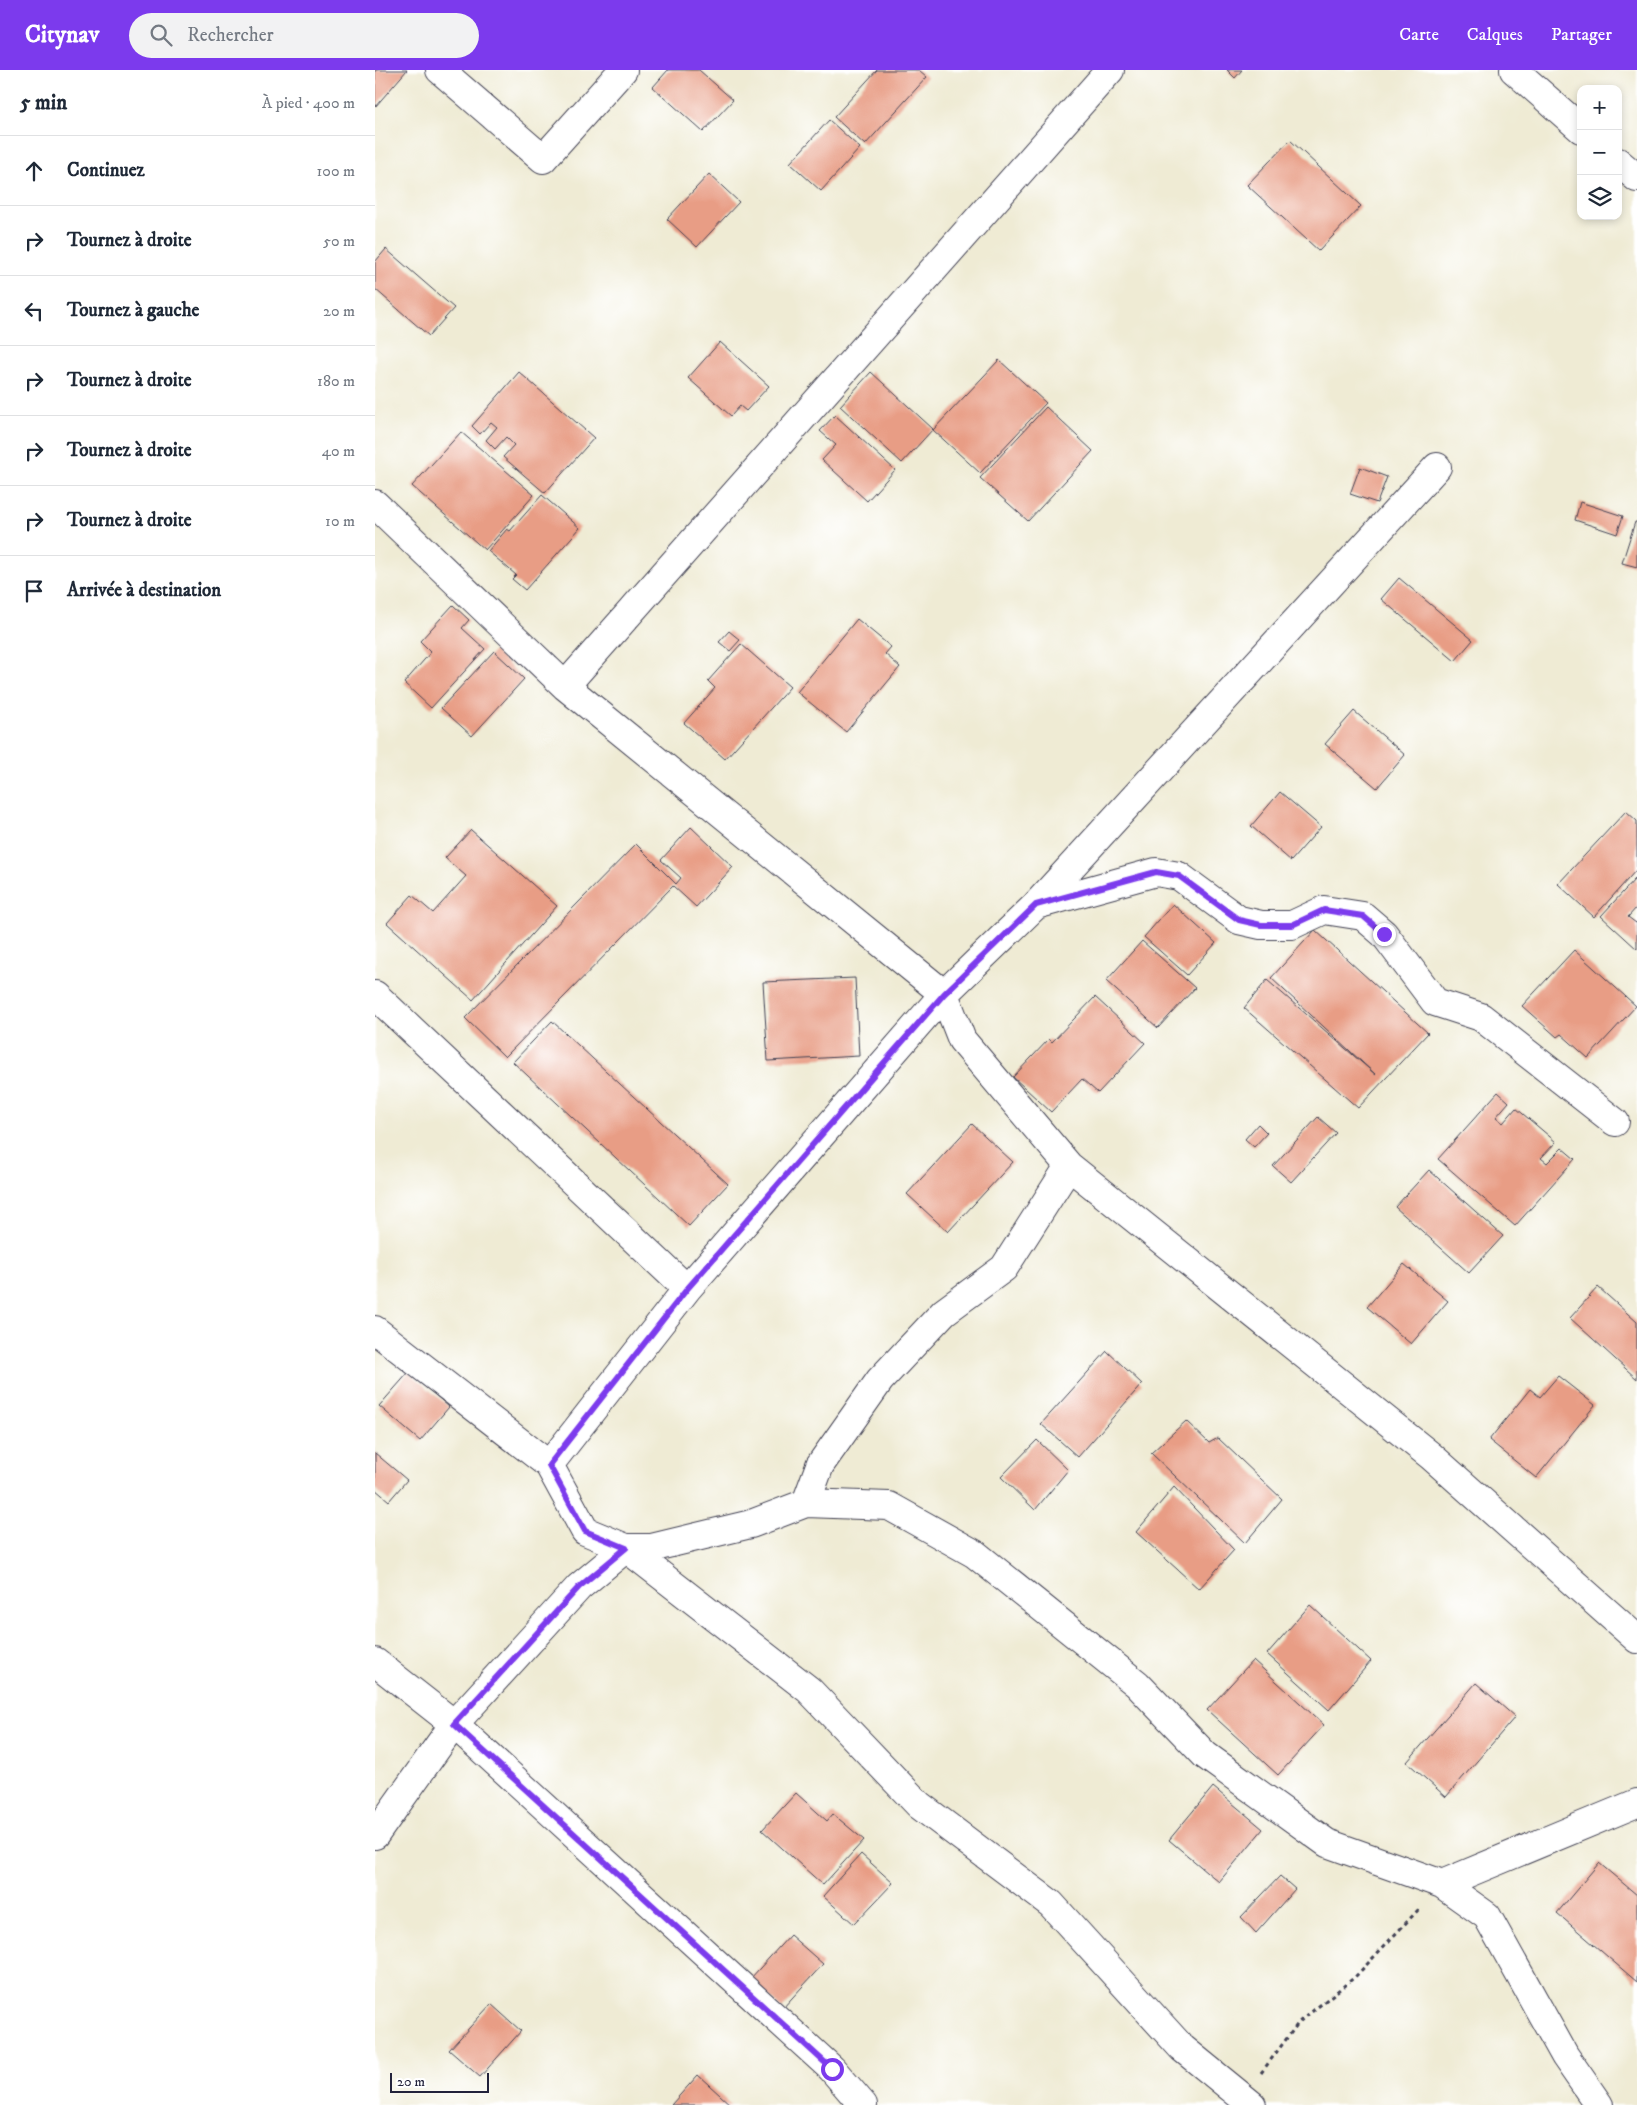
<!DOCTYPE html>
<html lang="fr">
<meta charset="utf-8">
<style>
body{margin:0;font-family:"IM FELL DW Pica",serif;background:#f2f2f3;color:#1f2937}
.controls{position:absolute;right:15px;top:15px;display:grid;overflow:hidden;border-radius:10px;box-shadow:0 2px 8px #0003}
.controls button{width:45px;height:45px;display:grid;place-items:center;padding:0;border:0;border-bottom:1px solid #e0e1e3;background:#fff;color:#1f2937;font:25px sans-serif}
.scale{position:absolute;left:15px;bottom:12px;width:99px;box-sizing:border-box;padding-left:5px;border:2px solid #22223b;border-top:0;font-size:14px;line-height:18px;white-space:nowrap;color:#22223b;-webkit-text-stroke:4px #fff;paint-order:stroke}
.stop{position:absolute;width:15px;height:15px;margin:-11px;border:4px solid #7c3aed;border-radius:50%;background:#fff}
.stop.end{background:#7c3aed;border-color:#fff;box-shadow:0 1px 5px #0008}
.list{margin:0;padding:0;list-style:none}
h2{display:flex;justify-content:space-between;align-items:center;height:65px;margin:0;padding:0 20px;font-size:21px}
h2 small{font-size:16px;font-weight:400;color:#747a83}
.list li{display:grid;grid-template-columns:32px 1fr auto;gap:15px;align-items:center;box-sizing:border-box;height:70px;padding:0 20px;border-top:1px solid #e0e1e3}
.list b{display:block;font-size:19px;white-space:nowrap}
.list em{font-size:16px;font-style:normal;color:#747a83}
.icon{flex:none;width:28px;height:28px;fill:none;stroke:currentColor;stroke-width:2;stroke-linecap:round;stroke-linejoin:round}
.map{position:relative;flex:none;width:1262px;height:2035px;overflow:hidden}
header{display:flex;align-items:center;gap:30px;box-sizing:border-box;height:70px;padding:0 25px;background:#7c3aed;color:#fff}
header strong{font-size:24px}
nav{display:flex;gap:28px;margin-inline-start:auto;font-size:18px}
.search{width:350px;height:45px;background:#f2f2f3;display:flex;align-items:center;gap:12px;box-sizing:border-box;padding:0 18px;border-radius:28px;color:#747a83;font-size:19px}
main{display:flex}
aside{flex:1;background:#fff}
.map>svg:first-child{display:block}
.building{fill:#e89d85}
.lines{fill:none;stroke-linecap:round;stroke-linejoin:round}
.street-casing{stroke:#414052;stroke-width:30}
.path{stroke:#414052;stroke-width:3;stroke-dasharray:4 4;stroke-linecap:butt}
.street{stroke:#fff;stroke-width:28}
.route{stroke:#7c3aed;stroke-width:6}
</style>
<header>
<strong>Citynav</strong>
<div class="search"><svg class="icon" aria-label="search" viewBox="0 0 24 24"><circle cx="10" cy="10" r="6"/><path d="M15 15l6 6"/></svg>Rechercher</div>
<nav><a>Carte</a><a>Calques</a><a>Partager</a></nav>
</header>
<main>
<aside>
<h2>5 min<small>À pied · 400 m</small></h2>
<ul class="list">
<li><svg class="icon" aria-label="ahead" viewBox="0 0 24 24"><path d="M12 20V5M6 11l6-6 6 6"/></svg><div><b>Continuez</b></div><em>100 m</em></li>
<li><svg class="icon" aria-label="right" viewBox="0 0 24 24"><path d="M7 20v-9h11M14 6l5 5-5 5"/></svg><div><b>Tournez à droite</b></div><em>50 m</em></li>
<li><svg class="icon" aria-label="left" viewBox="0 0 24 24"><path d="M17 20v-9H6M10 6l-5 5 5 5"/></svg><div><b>Tournez à gauche</b></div><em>20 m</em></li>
<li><svg class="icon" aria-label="right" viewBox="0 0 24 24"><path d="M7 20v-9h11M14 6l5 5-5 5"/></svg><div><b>Tournez à droite</b></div><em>180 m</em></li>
<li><svg class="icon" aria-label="right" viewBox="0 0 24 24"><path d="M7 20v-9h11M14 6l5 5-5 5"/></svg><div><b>Tournez à droite</b></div><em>40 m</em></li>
<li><svg class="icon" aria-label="right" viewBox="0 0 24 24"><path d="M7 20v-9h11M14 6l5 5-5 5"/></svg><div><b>Tournez à droite</b></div><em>10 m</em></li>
<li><svg class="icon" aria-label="arrive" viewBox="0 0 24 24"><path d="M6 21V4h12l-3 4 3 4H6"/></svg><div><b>Arrivée à destination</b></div></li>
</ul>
</aside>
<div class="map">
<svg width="1262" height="2035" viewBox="0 0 1262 2035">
<rect width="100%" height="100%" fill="#fff"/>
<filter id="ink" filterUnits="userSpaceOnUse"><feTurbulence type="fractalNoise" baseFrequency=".02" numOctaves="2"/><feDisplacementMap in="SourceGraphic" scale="10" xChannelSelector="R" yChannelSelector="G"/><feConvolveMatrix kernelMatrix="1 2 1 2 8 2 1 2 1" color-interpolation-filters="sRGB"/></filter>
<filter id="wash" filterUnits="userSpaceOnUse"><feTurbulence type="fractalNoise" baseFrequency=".0096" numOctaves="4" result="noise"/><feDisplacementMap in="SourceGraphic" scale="20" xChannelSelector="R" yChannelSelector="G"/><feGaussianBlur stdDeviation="1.12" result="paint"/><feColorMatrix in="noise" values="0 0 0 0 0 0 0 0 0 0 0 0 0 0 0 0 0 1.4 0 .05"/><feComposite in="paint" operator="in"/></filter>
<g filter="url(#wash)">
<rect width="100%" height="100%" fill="#efebd4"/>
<g id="blocks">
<path class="building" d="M0,0H32L0,37Z
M293,0H324L358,30L328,62L278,17Z
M502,0H544L552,7L490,75L459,47Z
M852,0H867L860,8Z
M454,50L485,78L446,121L415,93Z
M915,70L986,136L944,181L872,115Z
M334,104L364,132L322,177L292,149Z
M11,179L79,238L54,266L0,219V192Z
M345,272L394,316L371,341L365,336L356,346L313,308Z
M624,290L671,333L605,403L558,360Z
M144,302L219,368L170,423L128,387L139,375L131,367L120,379L111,370L122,357L116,352L105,364L97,356Z
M496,302L558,359L527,393L465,336Z
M671,337L718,381L653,451L605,408Z
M460,345L520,400L492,431L447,390L461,375L445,361Z
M86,362L159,425L110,480L37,416Z
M985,397L1012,407L1002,433L975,424Z
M167,425L205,458L150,520L137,509L141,505L113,481L132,459L135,461Z
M1205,432L1248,446L1242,464L1200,450Z
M1260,452H1262V497L1247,493Z
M1024,508L1098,570L1080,591L1006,529Z
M78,535L94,550L87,558L110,579L56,638L29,613L56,582L45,571Z
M482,549L516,577L510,584L525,597L471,662L422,622Z
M354,561L365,570L355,581L344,572Z
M366,574L415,617L350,689L309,653L340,618L333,611Z
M119,581L149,609L97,666L66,638Z
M979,641L1030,685L1002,718L950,674Z
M905,722L946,757L916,791L876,756Z
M1251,741L1262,751V799L1219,847L1183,814Z
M316,757L358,797L321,837L298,816L130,987L90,948L261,774L301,814L306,808L286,790Z
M96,760L182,836L98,930L12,853L37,825L58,843L91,806L70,788Z
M1260,809L1262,811V837L1253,847L1261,853L1262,852V879L1226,846Z
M798,834L841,873L812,905L769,867Z
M940,860L1053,963L983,1038L869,938L892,910L1001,1005L896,908Z
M767,871L820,918L783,958L731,911Z
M1199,880L1261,936L1213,988L1186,964L1182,967L1147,936Z
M480,908L484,986L393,991L388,912Z
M720,927L770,973L723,1023L707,1009L676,1042L638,1007L674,969L677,972Z
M177,951L353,1114L314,1156L138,992Z
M1123,1022L1134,1032L1121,1047L1128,1053L1141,1038L1181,1072L1166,1088L1172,1093L1187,1078L1200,1089L1140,1156L1063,1089Z
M943,1047L961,1063L916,1112L898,1096Z
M597,1054L638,1092L573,1162L532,1124Z
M883,1054L892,1063L879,1077L870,1069Z
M1054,1100L1128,1166L1094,1203L1020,1137Z
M1029,1194L1073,1231L1036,1274L992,1237Z
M1223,1217L1262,1252V1309L1195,1248Z
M732,1281L767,1314L703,1387L666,1354Z
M34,1302L74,1337L45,1371L4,1336Z
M1183,1306L1220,1335L1161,1408L1114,1370L1155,1319L1165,1327Z
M811,1351L834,1373L843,1368L907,1429L870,1473L776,1383Z
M662,1370L693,1400L660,1440L626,1407Z
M0,1383L32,1410L14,1431L0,1419Z
M799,1417L859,1480L824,1519L761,1462Z
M935,1535L996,1591L954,1640L892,1584Z
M878,1590L949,1655L903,1705L832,1640Z
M1101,1613L1140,1647L1071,1727L1032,1692Z
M838,1717L888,1759L844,1812L794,1770Z
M421,1723L452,1751L458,1744L489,1770L448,1815L387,1760Z
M486,1784L518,1813L479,1854L448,1826Z
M1224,1793L1262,1825V1912L1182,1843Z
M905,1806L920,1819L881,1863L866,1847Z
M415,1865L448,1894L407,1939L375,1909Z
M116,1934L146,1961L105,2007L74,1980Z
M323,2005L356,2035H296Z"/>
</g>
</g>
<g filter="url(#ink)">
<use href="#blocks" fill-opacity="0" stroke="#414052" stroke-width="1"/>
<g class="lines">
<g class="street-casing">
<path id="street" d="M65,0L168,89L248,0
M1139,0L1206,59
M1243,92L1262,108
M0,434L190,616L569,924L587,970L694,1096L1056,1386L1262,1569
M190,616L735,0
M661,835L781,802L804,806L864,850L886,855H917L949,840L988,846L1009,864L1060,932L1106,947L1240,1052
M0,925L312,1219
M0,1260L174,1395L210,1461L251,1478L434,1620L544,1735L676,1834L807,1978L877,2035
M174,1395L312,1219L569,924L661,835L1062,397
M431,1433L445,1395L505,1310L569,1242L629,1198L694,1096
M0,1592L79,1654L457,1999L488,2035
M0,1765L79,1654L204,1517L251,1478H276L376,1454L431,1433L514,1436L600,1484L762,1614L830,1685L952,1773L1067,1814L1112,1846L1190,1986L1224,2035
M1067,1814L1262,1733"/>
</g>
<path class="path" d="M886,2003L924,1952L980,1907L1044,1839"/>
<use href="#street" class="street"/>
</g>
</g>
<g class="lines" filter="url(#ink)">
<path class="route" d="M457,1999L79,1654L204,1517L251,1478L210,1461L174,1395L312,1219L569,924L661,835L781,802L804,806L864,850L886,855H917L949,840L988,846L1009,864"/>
</g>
</svg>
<div class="controls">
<button>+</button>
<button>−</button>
<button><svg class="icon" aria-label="layers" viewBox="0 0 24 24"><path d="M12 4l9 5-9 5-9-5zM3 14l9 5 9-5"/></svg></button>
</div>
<div class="scale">20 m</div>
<div class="stop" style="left:457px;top:1999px"></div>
<div class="stop end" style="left:1009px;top:864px"></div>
</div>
</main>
